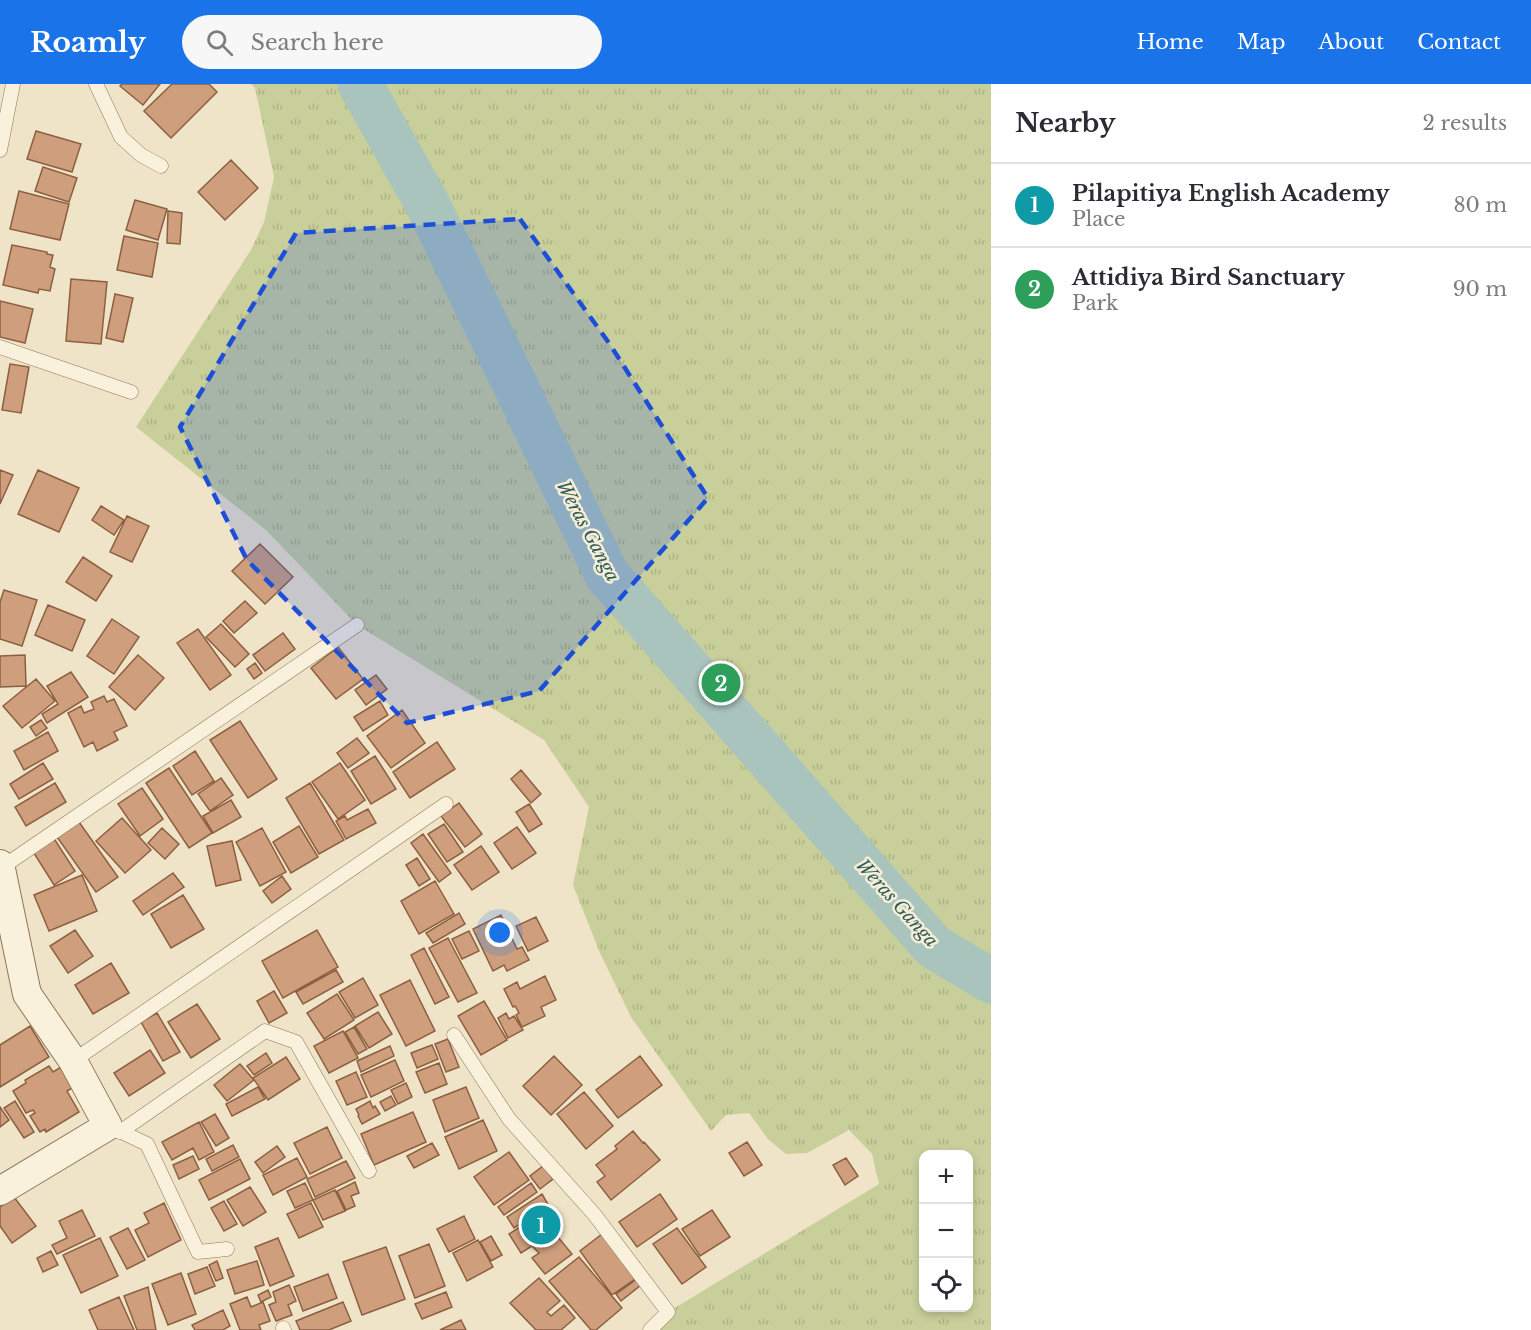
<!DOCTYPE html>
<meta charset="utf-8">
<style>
body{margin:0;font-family:"Libre Baskerville",serif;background:#f7f7f7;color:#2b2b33}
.controls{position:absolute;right:18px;bottom:18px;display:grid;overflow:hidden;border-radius:12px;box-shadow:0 3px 9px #0003}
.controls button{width:54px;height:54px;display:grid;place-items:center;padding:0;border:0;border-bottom:2px solid #e1e1e2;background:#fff;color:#2b2b33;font:30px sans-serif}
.you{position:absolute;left:500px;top:849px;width:21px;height:21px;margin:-15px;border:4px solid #fff;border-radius:50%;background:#1a73e8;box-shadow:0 0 0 9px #1a73e833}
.badge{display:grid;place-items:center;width:39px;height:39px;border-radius:50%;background:#1a73e8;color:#fff;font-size:20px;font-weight:700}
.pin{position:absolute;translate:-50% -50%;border:3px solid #fff;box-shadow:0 2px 6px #0006}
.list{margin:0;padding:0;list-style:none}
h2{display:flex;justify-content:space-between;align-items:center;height:78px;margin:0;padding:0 24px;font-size:26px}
h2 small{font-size:20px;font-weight:400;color:#7c7c81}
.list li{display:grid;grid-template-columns:39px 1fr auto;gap:18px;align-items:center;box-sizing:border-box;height:84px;padding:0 24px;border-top:2px solid #e1e1e2}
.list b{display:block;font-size:22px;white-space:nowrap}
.list p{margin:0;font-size:20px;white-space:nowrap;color:#7c7c81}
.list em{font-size:20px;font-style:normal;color:#7c7c81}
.icon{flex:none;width:33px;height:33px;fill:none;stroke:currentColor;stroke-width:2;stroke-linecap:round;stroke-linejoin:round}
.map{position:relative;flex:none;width:991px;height:1246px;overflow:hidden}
header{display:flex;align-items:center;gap:36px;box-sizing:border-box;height:84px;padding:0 30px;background:#1a73e8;color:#fff}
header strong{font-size:28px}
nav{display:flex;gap:33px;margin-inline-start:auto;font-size:21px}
.search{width:420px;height:54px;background:#f7f7f7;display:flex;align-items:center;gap:15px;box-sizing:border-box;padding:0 21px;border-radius:33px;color:#7c7c81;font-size:22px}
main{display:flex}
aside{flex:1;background:#fff}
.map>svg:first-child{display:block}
.park{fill:url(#park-tufts);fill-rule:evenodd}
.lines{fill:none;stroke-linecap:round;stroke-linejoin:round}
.river{stroke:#a9c4bc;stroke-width:45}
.building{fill:#cf9f7d;stroke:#8d5f41;stroke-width:1.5}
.lane-casing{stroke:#8d765c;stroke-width:15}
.street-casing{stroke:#8d765c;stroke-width:30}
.lane{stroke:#faf1dc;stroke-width:14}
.street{stroke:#faf1dc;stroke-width:28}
.marked{fill:#1d4ed8;fill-opacity:0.2;stroke:#1d4ed8;stroke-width:4.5;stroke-dasharray:12 8;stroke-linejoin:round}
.labels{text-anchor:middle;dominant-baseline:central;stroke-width:5;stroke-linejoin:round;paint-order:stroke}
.water-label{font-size:18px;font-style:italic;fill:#2f5d5a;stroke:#f7eed8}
</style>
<header>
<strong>Roamly</strong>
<div class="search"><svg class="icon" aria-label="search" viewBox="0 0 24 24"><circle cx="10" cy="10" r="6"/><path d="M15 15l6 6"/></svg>Search here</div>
<nav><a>Home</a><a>Map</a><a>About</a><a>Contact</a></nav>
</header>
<main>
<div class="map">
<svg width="991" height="1246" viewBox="0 0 991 1246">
<defs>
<pattern id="park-tufts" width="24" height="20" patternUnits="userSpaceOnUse" patternTransform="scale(1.5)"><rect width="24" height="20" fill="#c9cf9b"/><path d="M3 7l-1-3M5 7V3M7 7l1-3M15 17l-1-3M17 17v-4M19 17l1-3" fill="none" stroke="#aeb285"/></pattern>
</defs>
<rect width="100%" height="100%" fill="#f0e4c8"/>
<path class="park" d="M251,0H991V1246H650L668,1228L879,1100L872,1070L849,1046L807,1069L786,1070L768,1055L749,1029L726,1031L711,1047L631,933L600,869L573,801L589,723L544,656L357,541L266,446L136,343L251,166L264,138L274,93L255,4ZM924,1070H968V1224H924Z"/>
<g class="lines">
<path class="river" d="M360,0L430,125L607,491L934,863L991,897"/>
</g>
<path class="building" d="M122,0H160L143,21L120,2Z
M172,0H209L217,8L171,54L144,27Z
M36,47L81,60L72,88L27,75Z
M231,76L258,104L225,136L198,108Z
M43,83L77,94L69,118L35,107Z
M19,107L69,120L60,156L10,145Z
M135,116L167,125L158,156L126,146Z
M168,127L182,129L180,160L167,159Z
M124,152L158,159L152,193L117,186Z
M12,161L47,168V170L53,171L50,183L55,185L50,207L39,205L38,209L3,201Z
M71,195L107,198L101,260L66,257Z
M115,210L133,214L123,258L106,254Z
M0,217L33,225L25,259L0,253Z
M10,280L29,283L21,329L2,326Z
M0,386L13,391L0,420Z
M38,386L79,404L59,448L18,430Z
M101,422L124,436L114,451L92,436Z
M127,432L149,442L132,478L110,468Z
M260,460L293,493L265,520L232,487Z
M83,473L112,492L96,517L66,498Z
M4,506L37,516L22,562L0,555V518Z
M245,517L257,529L234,549L223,537Z
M48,521L85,536L72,567L35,551Z
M112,535L139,553L114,590L87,572Z
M221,540L249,570L235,583L206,553Z
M198,545L231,591L210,606L177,559Z
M283,549L295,565L265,587L253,571Z
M338,563L363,595L336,615L311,584Z
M25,571L26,602L0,603V572Z
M138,571L164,594L135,626L109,603Z
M255,579L262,589L254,595L247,585Z
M71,588L88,613L47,639L42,630L58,620L47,602Z
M376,591L387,605L366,621L355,606Z
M36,595L55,617L22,644L3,622Z
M104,612L107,618L114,615L127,642L114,648L118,656L97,667L93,658L84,663L68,629L81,622L84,629L94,625L91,618Z
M380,617L388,631L363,647L354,633Z
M402,626L425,659L391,684L367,652Z
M41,636L47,644L36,652L30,643Z
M240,637L277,695L248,714L210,656Z
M48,648L58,667L24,686L14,667Z
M357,654L369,669L348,684L337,669Z
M437,658L455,685L410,714L393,688Z
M195,667L214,697L192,711L173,682Z
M375,672L396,705L371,720L351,687Z
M43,679L53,695L19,715L10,700Z
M340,679L365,716L338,735L312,698Z
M169,684L212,749L189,764L146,699Z
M521,686L541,710L531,719L511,695Z
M221,694L233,711L210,727L198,710Z
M55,699L66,718L26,742L15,723Z
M310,699L344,756L319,770L286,714Z
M142,704L163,735L140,752L118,720Z
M231,716L241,733L213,749L203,732Z
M459,719L482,750L465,763L441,732Z
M529,720L542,740L529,748L516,728Z
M368,725L376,739L346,755L336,737L345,732L347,736Z
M122,734L151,766L125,789L96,757Z
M79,738L118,793L96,808L57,753Z
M444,740L463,768L447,778L428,750Z
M299,742L318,773L291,789L273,758Z
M517,743L536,769L512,785L494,759Z
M162,744L179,760L165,775L148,759Z
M262,744L286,788L260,802L236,758Z
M423,750L451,789L439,798L411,759Z
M53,753L75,787L54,801L32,766Z
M232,757L241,796L216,802L207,762Z
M481,762L499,788L472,806L454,781Z
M417,774L430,795L419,802L406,781Z
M173,789L184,803L143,831L133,817Z
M82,791L97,827L49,847L34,811Z
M282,792L291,805L272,819L263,807Z
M435,797L454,830L419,850L401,817Z
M183,811L204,845L171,864L151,830Z
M459,829L465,840L433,859L426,849Z
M501,831L517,865L522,863L529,876L507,887L504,881L493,887L473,845Z
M536,833L548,857L528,867L516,842Z
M75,846L93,872L68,889L50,862Z
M317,846L338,883L283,914L262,877Z
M469,847L479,867L462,875L452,855Z
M448,854L477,909L458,918L429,864Z
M424,864L449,913L435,920L411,871Z
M111,879L129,909L93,930L75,901Z
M336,886L343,898L303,920L296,908Z
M545,892L556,916L541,923L545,932L522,943L516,931L519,929L515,922L513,923L504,905L517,898L520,905Z
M363,894L378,921L355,934L339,908Z
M410,896L435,947L406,962L380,911Z
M274,907L287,929L269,939L257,917Z
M337,910L354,936L324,955L307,929Z
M484,917L507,956L481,971L458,932Z
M197,920L220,955L191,974L168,938Z
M378,928L392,950L369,964L355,942Z
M157,929L180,968L163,977L141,938Z
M506,929L509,935L514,932L523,946L508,954L498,934Z
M30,942L49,973L0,1003V961Z
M354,943L367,965L358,970L345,948Z
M343,947L358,974L329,989L314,962Z
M448,955L459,983L446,988L435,960Z
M432,961L438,975L417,984L411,969Z
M390,962L394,972L361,988L357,977Z
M150,966L165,989L129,1012L114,989Z
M266,969L272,979L254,991L247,982Z
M554,972L582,1001L551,1031L523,1002Z
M640,972L662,1001L618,1034L596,1006Z
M286,973L300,995L268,1016L253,994Z
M395,976L404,997L371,1013L361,991Z
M439,979L447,1000L425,1009L416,988Z
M240,980L254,996L227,1017L214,1001Z
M49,982L53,988L61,983L74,1003L67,1007L79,1028L46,1048L45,1045L40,1048L30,1032L35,1029L33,1026L26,1029L13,1007L26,999L25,996Z
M356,988L367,1013L347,1021L336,997Z
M406,999L412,1013L398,1020L391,1006Z
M258,1003L265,1015L232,1032L226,1020Z
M466,1003L479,1034L445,1048L433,1016Z
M584,1008L613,1042L586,1065L557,1030Z
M391,1012L396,1021L385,1027L380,1018Z
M15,1017L34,1048L24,1054L4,1024Z
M370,1017L373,1024L375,1022L380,1030L362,1040L358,1032L359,1031L356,1025Z
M0,1023L9,1036L0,1043Z
M413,1028L426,1058L374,1081L361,1050Z
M215,1030L229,1054L216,1062L201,1038Z
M483,1036L497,1067L459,1085L445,1053Z
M199,1038L214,1068L199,1076L193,1064L172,1076L162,1058Z
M327,1043L342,1074L310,1090L294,1059Z
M633,1047L643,1059L644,1058L660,1076L611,1116L597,1098L605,1092L596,1081L617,1065L615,1062Z
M747,1058L762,1081L744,1092L729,1069Z
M432,1059L439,1071L414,1084L407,1072Z
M233,1061L239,1073L212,1087L206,1075Z
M277,1062L285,1073L263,1089L255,1078Z
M509,1068L529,1096L494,1121L474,1093Z
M193,1072L199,1085L179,1095L173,1081Z
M297,1074L307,1093L273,1111L263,1091Z
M846,1074L858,1092L845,1101L833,1081Z
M240,1075L250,1095L209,1116L199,1096Z
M346,1077L355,1094L315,1113L307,1095Z
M543,1082L553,1095L540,1105L530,1092Z
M355,1098L359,1109L351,1112L355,1122L346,1126L337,1107Z
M305,1099L313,1116L295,1124L287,1107Z
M531,1099L537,1108L504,1131L498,1123Z
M250,1103L266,1128L243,1142L227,1116Z
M335,1106L345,1127L323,1136L313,1116Z
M542,1110L549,1122L514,1144L507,1133Z
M660,1110L677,1135L637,1163L619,1138Z
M14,1113L36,1142L12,1159L0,1142V1123Z
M224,1117L237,1140L224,1147L211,1124Z
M164,1119L181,1156L148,1173L135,1146L149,1139L144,1129Z
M311,1119L323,1143L299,1154L287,1130Z
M82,1126L95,1152L57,1170L52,1161L67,1154L59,1137Z
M548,1126L558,1141L533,1157L523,1142Z
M712,1126L730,1153L700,1172L682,1145Z
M464,1132L475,1155L449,1168L437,1145Z
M520,1143L532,1162L521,1169L509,1150Z
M128,1144L145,1176L127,1185L110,1153Z
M677,1144L706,1183L682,1200L653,1160Z
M552,1149L557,1155L558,1153L572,1170L545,1190L532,1174L539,1169L533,1163Z
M602,1150L635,1195L612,1211L580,1167Z
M491,1152L502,1171L491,1177L480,1158Z
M100,1154L118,1192L81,1209L63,1171Z
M278,1154L294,1192L270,1202L255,1163Z
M478,1156L493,1183L467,1197L453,1169Z
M429,1160L445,1202L415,1214L399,1172Z
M386,1163L405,1215L362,1231L343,1178Z
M51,1167L58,1181L43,1188L37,1174Z
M579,1173L622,1224L596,1246H591L549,1197Z
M217,1177L223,1194L216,1197L209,1181Z
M257,1177L264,1201L235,1210L227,1186Z
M207,1183L215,1202L195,1210L188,1190Z
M181,1189L196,1230L168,1241L152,1200Z
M328,1190L337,1214L303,1227L294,1203Z
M539,1194L560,1217L547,1228L551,1232L564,1221L575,1234L561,1246H536L510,1219Z
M637,1195L641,1201L621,1217L616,1210Z
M289,1201L296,1217L288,1221L292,1231L276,1237L269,1221L276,1218L273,1208Z
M148,1203L156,1246H137L124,1212Z
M268,1206L271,1213L261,1218L258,1211Z
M446,1208L452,1223L422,1235L415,1220Z
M119,1213L134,1246H98L89,1226Z
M247,1213L251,1223L263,1218L270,1237L259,1241L261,1246H240L230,1220Z
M343,1218L351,1237L329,1246H300L296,1237Z
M223,1226L230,1242L223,1246H195L192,1241Z
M461,1236L466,1246H440Z"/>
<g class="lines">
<g class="lane-casing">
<path id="lane" d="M96,0L121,53L141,71L161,82
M0,66L13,0
M0,263L131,308
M1,784L357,541
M454,951L509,1035L594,1130L668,1228L650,1246
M73,977L446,720
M115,1045L147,1060L198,1168L227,1165
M120,1048L265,947L296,958L369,1087
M283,1244L284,1246"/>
</g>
<g class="street-casing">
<path id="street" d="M0,780L27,910L73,977L108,1042L0,1107"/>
</g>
<use href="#lane" class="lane"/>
<use href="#street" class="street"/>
</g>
<path class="marked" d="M520,135L609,259L708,414L539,607L407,639L247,476L180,343L296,149Z"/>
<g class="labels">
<g class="water-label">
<text transform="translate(588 447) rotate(62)">Weras Ganga</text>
<text transform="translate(897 819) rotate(48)">Weras Ganga</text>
</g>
</g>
</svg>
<div class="controls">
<button>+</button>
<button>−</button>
<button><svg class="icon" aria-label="locate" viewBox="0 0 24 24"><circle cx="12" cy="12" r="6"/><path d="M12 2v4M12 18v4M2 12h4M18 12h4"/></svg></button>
</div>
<div class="you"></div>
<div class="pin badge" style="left:541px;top:1141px;background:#0f9aa8">1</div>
<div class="pin badge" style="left:721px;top:599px;background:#2e9e5b">2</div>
</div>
<aside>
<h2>Nearby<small>2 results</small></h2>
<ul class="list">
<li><span class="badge" style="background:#0f9aa8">1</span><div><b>Pilapitiya English Academy</b><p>Place</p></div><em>80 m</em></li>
<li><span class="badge" style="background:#2e9e5b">2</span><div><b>Attidiya Bird Sanctuary</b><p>Park</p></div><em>90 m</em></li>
</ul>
</aside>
</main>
